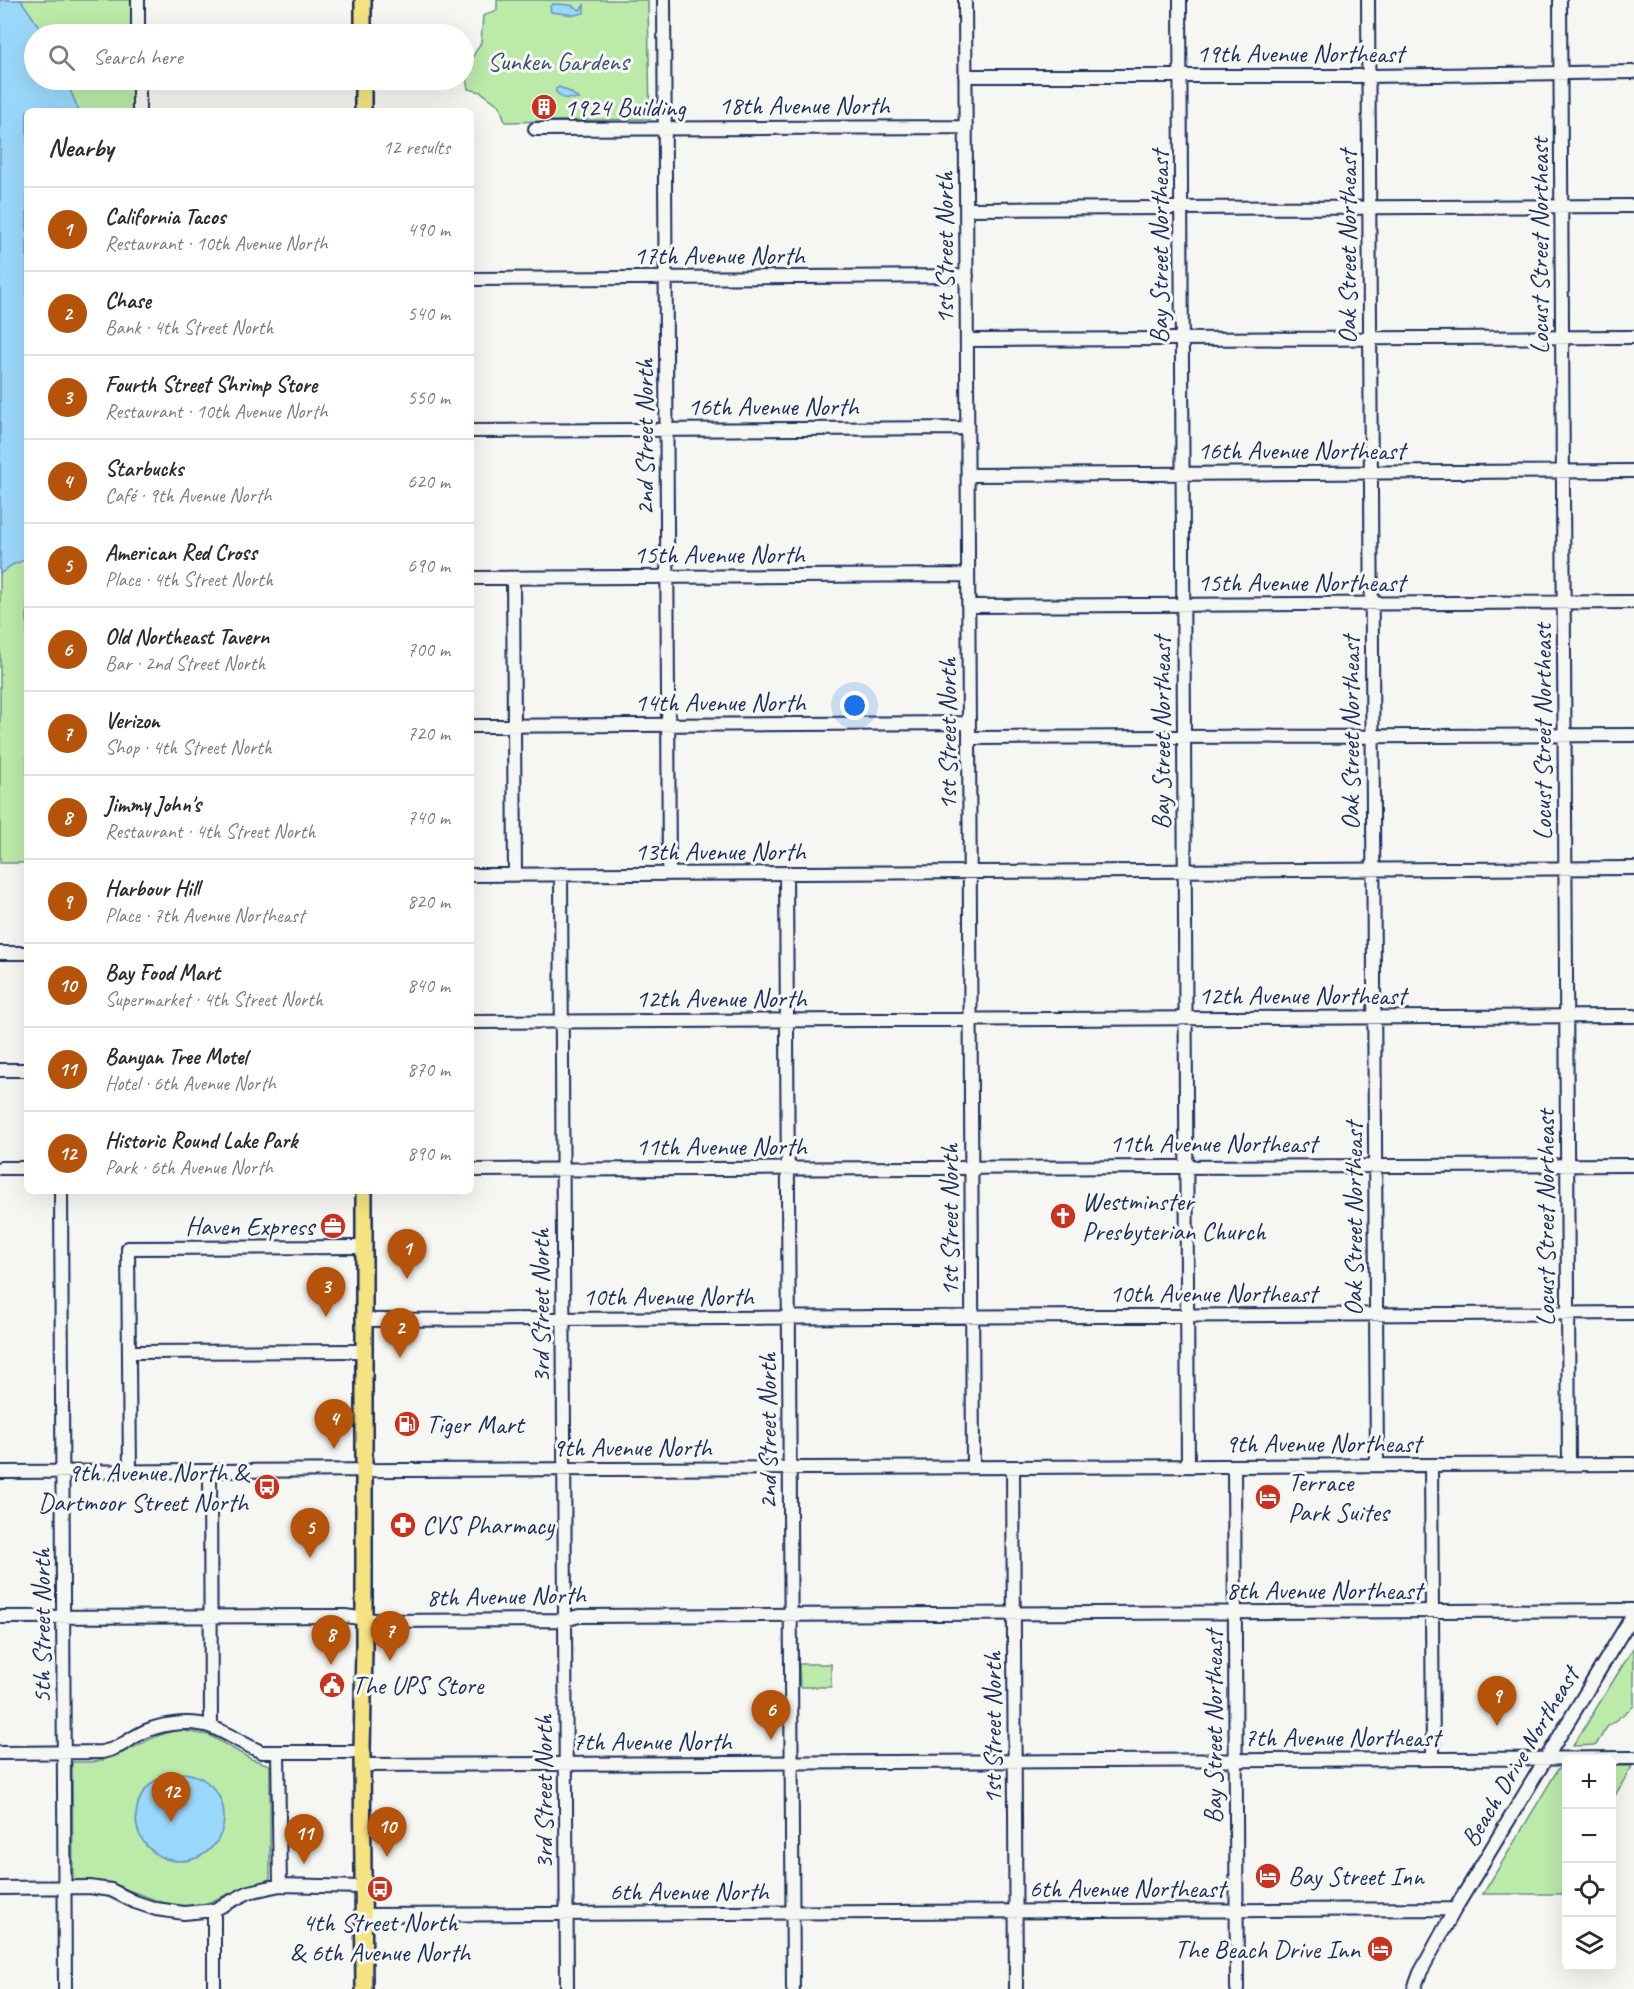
<!DOCTYPE html>
<meta charset="utf-8">
<style>
body{margin:0;font-family:Caveat,sans-serif;background:#f7f7f7;color:#2b2b33}
.controls{position:absolute;right:18px;bottom:18px;display:grid;overflow:hidden;border-radius:9px;box-shadow:0 6px 24px #0002}
.controls button{width:54px;height:54px;display:grid;place-items:center;padding:0;border:0;border-bottom:2px solid #e1e1e2;background:#fff;color:#2b2b33;font:30px sans-serif}
.you{position:absolute;left:855px;top:706px;width:21px;height:21px;margin:-15px;border:4px solid #fff;border-radius:50%;background:#1a73e8;box-shadow:0 0 0 9px #1a73e833}
.badge{display:grid;place-items:center;width:39px;height:39px;border-radius:50%;background:#b45309;color:#fff;font-size:20px;font-weight:700}
.pin{position:absolute;translate:-50% -50px;filter:drop-shadow(0 2px 3px #0008)}
.pin::after{content:'';position:absolute;top:32px;width:21px;height:18px;background:inherit;clip-path:polygon(0 0,100% 0,50% 100%)}
.list{margin:0;padding:0;list-style:none}
h2{display:flex;justify-content:space-between;align-items:center;height:78px;margin:0;padding:0 24px;font-size:26px}
h2 small{font-size:20px;font-weight:400;color:#7c7c81}
.list li{display:grid;grid-template-columns:39px 1fr auto;gap:18px;align-items:center;box-sizing:border-box;height:84px;padding:0 24px;border-top:2px solid #e1e1e2}
.list b{display:block;font-size:22px;white-space:nowrap}
.list p{margin:0;font-size:20px;white-space:nowrap;color:#7c7c81}
.list em{font-size:20px;font-style:normal;color:#7c7c81}
.icon{flex:none;width:33px;height:33px;fill:none;stroke:currentColor;stroke-width:2;stroke-linecap:round;stroke-linejoin:round}
.map{position:relative;flex:none;width:1634px;height:1989px;overflow:hidden}
.search{position:absolute;background:#fff;box-shadow:0 6px 24px #0002;left:24px;top:24px;width:450px;height:66px;display:flex;align-items:center;gap:15px;box-sizing:border-box;padding:0 21px;border-radius:33px;color:#7c7c81;font-size:22px}
.panel{position:absolute;background:#fff;box-shadow:0 6px 24px #0002;left:24px;top:108px;width:450px;height:1086px;border-radius:9px}
.map>svg:first-child{display:block}
.green{fill:#bbeaa9;stroke:#6b8c84;stroke-width:1.5}
.water{fill:#9ad8fb;stroke:#6794bc;stroke-width:1.5}
.lines{fill:none;stroke-linecap:round;stroke-linejoin:round}
.minor-casing{stroke:#1b2f5e;stroke-width:16}
.major-casing{stroke:#1b2f5e;stroke-width:20}
.minor{stroke:#f6f6f2;stroke-width:12}
.major{stroke:#f5e382;stroke-width:15}
.labels{text-anchor:middle;dominant-baseline:central;stroke-width:6;stroke-linejoin:round;paint-order:stroke}
.street-label{font-size:26px;fill:#1b2f5e;stroke:#f6f6f2}
.park-label{font-size:26px;fill:#3b546d;stroke:#f6f6f2}
.poi-label{font-size:26px;fill:#1b2f5e;stroke:#f6f6f2;text-anchor:start}
</style>
<div class="map">
<svg width="1634" height="1989" viewBox="0 0 1634 1989">
<rect width="100%" height="100%" fill="#f6f6f2"/>
<filter id="ink" filterUnits="userSpaceOnUse"><feTurbulence type="fractalNoise" baseFrequency=".0167" numOctaves="2"/><feDisplacementMap in="SourceGraphic" scale="12" xChannelSelector="R" yChannelSelector="G"/><feConvolveMatrix kernelMatrix="1 2 1 2 8 2 1 2 1" color-interpolation-filters="sRGB"/></filter>
<g filter="url(#ink)">
<path class="green" d="M0,0H134V34H34V80H134V111H27V863H0Z
M497,0H648L650,119L505,122L500,106L481,92L468,89L465,71L481,42L483,16L497,10Z
M1634,1647V1706L1607,1727L1596,1745L1573,1746Z
M799,1664H831V1687H800Z
M179,1730L209,1735L251,1759L270,1765V1879L247,1886L198,1907H181L161,1902L106,1882L73,1881L72,1762C85,1762 97,1763 109,1758C134,1750 153,1734 179,1730Z
M1560,1766H1566V1882L1562,1894H1483Z
M1612,1766H1632L1612,1801Z"/>
<path class="water" d="M0,0H21L44,34H34V80H66L79,111H27V559L12,565L0,574Z
M553,4L571,5L580,10L584,5V13L575,15L551,12L550,6Z
M559,87L570,92L579,99L563,98L556,92V89Z
M136 1817a44 44 0 1 1 88 0a44 44 0 1 1-88 0Z"/>
<g class="lines">
<g class="minor-casing">
<path id="minor" d="M138,0V34
M664,0L669,873
M965,0L973,1467
M1180,0L1188,1466
M1368,0L1377,1465
M1560,0L1569,1464
M965,76H1369L1634,72
M139,80V111
M535,129L966,127
M966,209L1634,206
M471,279L967,276
M967,340L1634,337
M471,431L967,428
M968,475L1634,471
M471,578L968,575
M513,578L515,874
M968,606L1634,602
M471,726L969,723
M969,738L1634,735
M786,873L793,1989
M561,874L567,1989
M471,875L1634,868
M0,953H27
M471,1022L1634,1016
M0,1070H27
M0,1168H27
M471,1170L1634,1165
M61,1191L65,1989
M364,1320L1634,1313
M129,1352L364,1351
M1431,1465L1433,1759
M1234,1466L1237,1989
M1013,1467L1016,1989
M210,1471L211,1727
M0,1472L1634,1464
M130,1472L128,1248L364,1247
M0,1617L345,1616L381,1621L565,1620L579,1616L1634,1610
M278,1752L280,1885
M0,1753L102,1752C123,1748 130,1737 148,1730C167,1723 192,1720 212,1727C229,1734 244,1745 262,1752H362
M362,1765L1634,1758
M0,1888L89,1887L111,1890L135,1902L156,1909L184,1913L214,1910L249,1892L280,1885L362,1887
M363,1915L1455,1909
M214,1989V1910
M1414,1989L1420,1973L1455,1909L1634,1613"/>
</g>
<g class="major-casing">
<path id="major" d="M363,0V34
M363,80V111
M364,1191V1647L362,1752L364,1989"/>
</g>
<use href="#minor" class="minor"/>
<use href="#major" class="major"/>
</g>
</g>
<defs>
<g id="building-disc" transform="scale(1.35)"><circle r="9.5" fill="#c8321e" stroke="#f6f6f2"/><path d="M-4-6H4V6H1V3H-1V6H-4ZM-2.5-4.3h1.7v1.8h-1.7ZM.8-4.3h1.7v1.8H.8ZM-2.5-1h1.7V.8h-1.7ZM.8-1h1.7V.8H.8Z" fill="#fff"/></g>
<g id="church-disc" transform="scale(1.35)"><circle r="9.5" fill="#c8321e" stroke="#f6f6f2"/><path d="M-1.2-6h2.4v3.5h3.3v2.4h-3.3V6h-2.4V-.1h-3.3v-2.4h3.3Z" fill="#fff"/></g>
<g id="office-disc" transform="scale(1.35)"><circle r="9.5" fill="#c8321e" stroke="#f6f6f2"/><path d="M-6-3h4V-5.5h4V-3h4V5H-6ZM-1-4.5V-3h2v-1.5ZM-6 0V1H6V0Z" fill="#fff"/></g>
<g id="fuel-disc" transform="scale(1.35)"><circle r="9.5" fill="#c8321e" stroke="#f6f6f2"/><path d="M-5.5-6h7V0h2V4h1.3V-2.5L3-4.5l.8-.8L6-3V5H2.5V1h-1V6h-7ZM-4.2-4.7v3.2H.2V-4.7Z" fill="#fff"/></g>
<g id="bus-disc" transform="scale(1.35)"><circle r="9.5" fill="#c8321e" stroke="#f6f6f2"/><path d="M-5-6H5V4H4V6H2V4H-2V6H-4V4H-5ZM-3.5-4V0h7V-4ZM-3.5 1.2v1.5H-2V1.2ZM2 1.2v1.5H3.5V1.2Z" fill="#fff"/></g>
<g id="hotel-disc" transform="scale(1.35)"><circle r="9.5" fill="#c8321e" stroke="#f6f6f2"/><path d="M-6-4.5h1.5V1H6V5H4.5V3h-9V5H-6ZM-4 0a1.8 1.8 0 1 1 3.6 0ZM.5 0V-2.5h3Q6-2.5 6 0Z" fill="#fff"/></g>
<g id="pharmacy-disc" transform="scale(1.35)"><circle r="9.5" fill="#c8321e" stroke="#f6f6f2"/><path d="M-2-6h4v4h4v4h-4v4h-4v-4h-4v-4h4Z" fill="#fff"/></g>
<g id="civic-disc" transform="scale(1.35)"><circle r="9.5" fill="#c8321e" stroke="#f6f6f2"/><path d="M-.6-6.5H3V-4.5H.6V-3L4-1V1h2V6H-6V1h2V-1L-.6-3ZM-1.2 2.5V6h2.4V2.5Z" fill="#fff"/></g>
</defs>
<g fill-rule="evenodd">
<use href="#building-disc" x="544" y="107"/>
<use href="#church-disc" x="1063" y="1216"/>
<use href="#office-disc" x="333" y="1226"/>
<use href="#fuel-disc" x="407" y="1424"/>
<use href="#bus-disc" x="267" y="1487"/>
<use href="#hotel-disc" x="1268" y="1497"/>
<use href="#pharmacy-disc" x="403" y="1525"/>
<use href="#civic-disc" x="332" y="1685"/>
<use href="#hotel-disc" x="1268" y="1876"/>
<use href="#bus-disc" x="380" y="1889"/>
<use href="#hotel-disc" x="1380" y="1949"/>
</g>
<g class="labels">
<g class="street-label">
<text x="1300" y="53">19th Avenue Northeast</text>
<text x="804" y="105">18th Avenue North</text>
<text transform="translate(1539 246) rotate(-90)">Locust Street Northeast</text>
<text transform="translate(1159 247) rotate(-90)">Bay Street Northeast</text>
<text transform="translate(1347 247) rotate(-90)">Oak Street Northeast</text>
<text transform="translate(944 248) rotate(-90)">1st Street North</text>
<text x="719" y="255">17th Avenue North</text>
<text x="773" y="406">16th Avenue North</text>
<text transform="translate(644 437) rotate(-90)">2nd Street North</text>
<text x="1301" y="450">16th Avenue Northeast</text>
<text x="719" y="554">15th Avenue North</text>
<text x="1301" y="582">15th Avenue Northeast</text>
<text x="720" y="702">14th Avenue North</text>
<text transform="translate(1542 732) rotate(-90)">Locust Street Northeast</text>
<text transform="translate(1161 733) rotate(-90)">Bay Street Northeast</text>
<text transform="translate(1350 733) rotate(-90)">Oak Street Northeast</text>
<text transform="translate(947 734) rotate(-90)">1st Street North</text>
<text x="720" y="851">13th Avenue North</text>
<text x="1302" y="995">12th Avenue Northeast</text>
<text x="721" y="998">12th Avenue North</text>
<text x="1213" y="1143">11th Avenue Northeast</text>
<text x="721" y="1146">11th Avenue North</text>
<text transform="translate(1545 1218) rotate(-90)">Locust Street Northeast</text>
<text transform="translate(1353 1219) rotate(-90)">Oak Street Northeast</text>
<text transform="translate(949 1220) rotate(-90)">1st Street North</text>
<text x="1213" y="1293">10th Avenue Northeast</text>
<text x="668" y="1296">10th Avenue North</text>
<text transform="translate(540 1306) rotate(-90)">3rd Street North</text>
<text transform="translate(767 1431) rotate(-90)">2nd Street North</text>
<text x="1323" y="1443">9th Avenue Northeast</text>
<text x="632" y="1447">9th Avenue North</text>
<text x="1324" y="1590">8th Avenue Northeast</text>
<text transform="translate(506 1596) rotate(-1)">8th Avenue North</text>
<text transform="translate(41 1626) rotate(-90)">5th Street North</text>
<text transform="translate(1213 1727) rotate(-90)">Bay Street Northeast</text>
<text transform="translate(992 1728) rotate(-90)">1st Street North</text>
<text x="1342" y="1737">7th Avenue Northeast</text>
<text x="652" y="1741">7th Avenue North</text>
<text transform="translate(1520 1757) rotate(-59)">Beach Drive Northeast</text>
<text transform="translate(543 1792) rotate(-90)">3rd Street North</text>
<text x="1127" y="1888">6th Avenue Northeast</text>
<text x="689" y="1891">6th Avenue North</text>
</g>
<g class="park-label">
<text x="558" y="61">Sunken Gardens</text>
</g>
<g class="poi-label">
<text x="564" y="107">1924 Building</text>
<text x="1082" y="1201">Westminster<tspan x="1082" dy="30">Presbyterian Church</tspan></text>
<text x="314" y="1226" text-anchor="end">Haven Express</text>
<text x="426" y="1424">Tiger Mart</text>
<text x="248" y="1472" text-anchor="end">9th Avenue North &amp;<tspan x="248" dy="30">Dartmoor Street North</tspan></text>
<text x="1288" y="1482">Terrace<tspan x="1288" dy="30">Park Suites</tspan></text>
<text x="422" y="1525">CVS Pharmacy</text>
<text x="352" y="1685">The UPS Store</text>
<text x="1288" y="1876">Bay Street Inn</text>
<text x="380" y="1922" text-anchor="middle">4th Street North<tspan x="380" dy="30">&amp; 6th Avenue North</tspan></text>
<text x="1360" y="1949" text-anchor="end">The Beach Drive Inn</text>
</g>
</g>
</svg>
<div class="controls">
<button>+</button>
<button>−</button>
<button><svg class="icon" aria-label="locate" viewBox="0 0 24 24"><circle cx="12" cy="12" r="6"/><path d="M12 2v4M12 18v4M2 12h4M18 12h4"/></svg></button>
<button><svg class="icon" aria-label="layers" viewBox="0 0 24 24"><path d="M12 4l9 5-9 5-9-5zM3 14l9 5 9-5"/></svg></button>
</div>
<div class="you"></div>
<div class="pin badge" style="left:407px;top:1279px">1</div>
<div class="pin badge" style="left:400px;top:1358px">2</div>
<div class="pin badge" style="left:326px;top:1317px">3</div>
<div class="pin badge" style="left:334px;top:1449px">4</div>
<div class="pin badge" style="left:310px;top:1558px">5</div>
<div class="pin badge" style="left:771px;top:1740px">6</div>
<div class="pin badge" style="left:390px;top:1661px">7</div>
<div class="pin badge" style="left:331px;top:1665px">8</div>
<div class="pin badge" style="left:1497px;top:1726px">9</div>
<div class="pin badge" style="left:387px;top:1857px">10</div>
<div class="pin badge" style="left:304px;top:1864px">11</div>
<div class="pin badge" style="left:171px;top:1822px">12</div>
<div class="search"><svg class="icon" aria-label="search" viewBox="0 0 24 24"><circle cx="10" cy="10" r="6"/><path d="M15 15l6 6"/></svg>Search here</div>
<section class="panel">
<h2>Nearby<small>12 results</small></h2>
<ul class="list">
<li><span class="badge">1</span><div><b>California Tacos</b><p>Restaurant · 10th Avenue North</p></div><em>490 m</em></li>
<li><span class="badge">2</span><div><b>Chase</b><p>Bank · 4th Street North</p></div><em>540 m</em></li>
<li><span class="badge">3</span><div><b>Fourth Street Shrimp Store</b><p>Restaurant · 10th Avenue North</p></div><em>550 m</em></li>
<li><span class="badge">4</span><div><b>Starbucks</b><p>Café · 9th Avenue North</p></div><em>620 m</em></li>
<li><span class="badge">5</span><div><b>American Red Cross</b><p>Place · 4th Street North</p></div><em>690 m</em></li>
<li><span class="badge">6</span><div><b>Old Northeast Tavern</b><p>Bar · 2nd Street North</p></div><em>700 m</em></li>
<li><span class="badge">7</span><div><b>Verizon</b><p>Shop · 4th Street North</p></div><em>720 m</em></li>
<li><span class="badge">8</span><div><b>Jimmy John's</b><p>Restaurant · 4th Street North</p></div><em>740 m</em></li>
<li><span class="badge">9</span><div><b>Harbour Hill</b><p>Place · 7th Avenue Northeast</p></div><em>820 m</em></li>
<li><span class="badge">10</span><div><b>Bay Food Mart</b><p>Supermarket · 4th Street North</p></div><em>840 m</em></li>
<li><span class="badge">11</span><div><b>Banyan Tree Motel</b><p>Hotel · 6th Avenue North</p></div><em>870 m</em></li>
<li><span class="badge">12</span><div><b>Historic Round Lake Park</b><p>Park · 6th Avenue North</p></div><em>890 m</em></li>
</ul>
</section>
</div>
